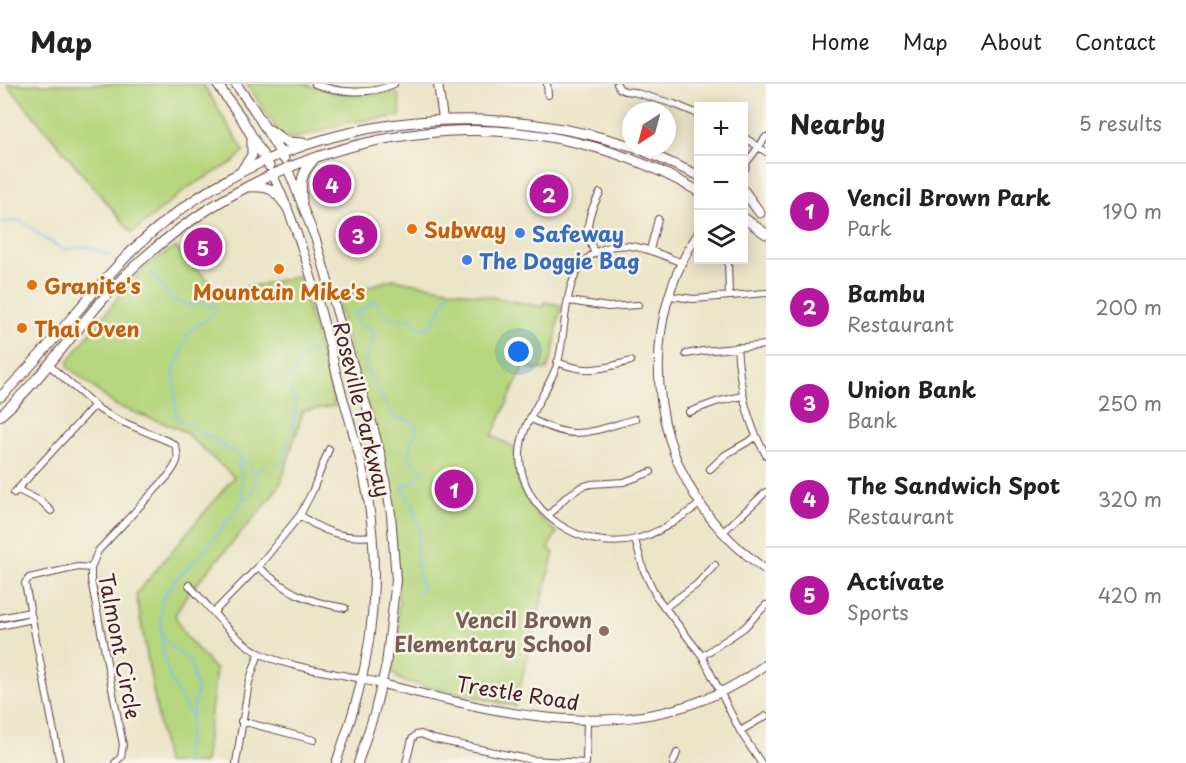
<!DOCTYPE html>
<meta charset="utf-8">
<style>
body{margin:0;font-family:"Playpen Sans",sans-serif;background:#f2f2f2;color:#222}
.controls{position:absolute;right:18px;top:18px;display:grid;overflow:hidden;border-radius:0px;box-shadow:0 3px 15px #0003}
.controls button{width:54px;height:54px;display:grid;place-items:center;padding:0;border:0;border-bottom:2px solid #e0e0e0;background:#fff;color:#222;font:30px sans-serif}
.compass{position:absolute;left:622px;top:18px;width:54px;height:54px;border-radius:50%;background:#fff;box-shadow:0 3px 15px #0003;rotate:216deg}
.you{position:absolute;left:519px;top:268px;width:21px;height:21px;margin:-15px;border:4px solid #fff;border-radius:50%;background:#1a73e8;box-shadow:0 0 0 9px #1a73e833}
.badge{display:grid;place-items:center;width:39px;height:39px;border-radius:50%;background:#b5179e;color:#fff;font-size:20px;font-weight:700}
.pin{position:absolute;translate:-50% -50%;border:3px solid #fff;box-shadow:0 2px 6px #0006}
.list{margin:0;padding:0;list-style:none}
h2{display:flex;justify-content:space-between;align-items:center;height:78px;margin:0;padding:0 24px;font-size:26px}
h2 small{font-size:20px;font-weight:400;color:#767676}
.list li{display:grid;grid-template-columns:39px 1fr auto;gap:18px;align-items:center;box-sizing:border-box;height:96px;padding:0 24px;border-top:2px solid #e0e0e0}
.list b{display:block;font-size:22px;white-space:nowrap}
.list p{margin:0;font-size:20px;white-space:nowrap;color:#767676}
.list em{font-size:20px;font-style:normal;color:#767676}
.icon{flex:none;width:33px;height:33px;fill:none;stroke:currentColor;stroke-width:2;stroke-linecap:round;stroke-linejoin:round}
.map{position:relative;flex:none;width:766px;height:679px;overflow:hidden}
header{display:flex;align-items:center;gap:36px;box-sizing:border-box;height:84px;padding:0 30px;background:#fff;border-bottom:2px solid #e0e0e0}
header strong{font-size:28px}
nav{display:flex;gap:33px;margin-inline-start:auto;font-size:21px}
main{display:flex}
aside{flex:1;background:#fff}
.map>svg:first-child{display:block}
.green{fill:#b5d67d;stroke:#807a54;stroke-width:1.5}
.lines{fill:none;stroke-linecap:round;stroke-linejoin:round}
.stream{stroke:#7fbcf2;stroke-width:1.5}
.street-casing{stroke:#623d42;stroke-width:8}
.secondary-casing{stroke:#623d42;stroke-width:10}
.primary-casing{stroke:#623d42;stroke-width:11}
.street{stroke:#fff;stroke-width:6}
.secondary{stroke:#fff;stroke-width:8}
.primary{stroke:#fff;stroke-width:9}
.food-dot{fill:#e8710a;stroke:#f7f3e8;stroke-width:2}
.shop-dot{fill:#3f7fe0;stroke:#f7f3e8;stroke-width:2}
.education-dot{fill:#8d6e63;stroke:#f7f3e8;stroke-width:2}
.labels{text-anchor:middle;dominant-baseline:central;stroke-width:5;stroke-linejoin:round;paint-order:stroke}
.food-label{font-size:21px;font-weight:bold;fill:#c56008;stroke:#f7f3e8;text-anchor:start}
.shop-label{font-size:21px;font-weight:bold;fill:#366cbe;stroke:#f7f3e8;text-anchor:start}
.street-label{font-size:21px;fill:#4a1f2b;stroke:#f7f3e8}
.education-label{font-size:21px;font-weight:bold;fill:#785e54;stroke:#f7f3e8;text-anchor:end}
</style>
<header>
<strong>Map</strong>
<nav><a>Home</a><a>Map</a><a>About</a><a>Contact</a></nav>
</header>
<main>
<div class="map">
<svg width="766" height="679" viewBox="0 0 766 679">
<rect width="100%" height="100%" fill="#f7f3e8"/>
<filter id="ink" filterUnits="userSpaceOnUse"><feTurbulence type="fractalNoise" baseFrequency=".0167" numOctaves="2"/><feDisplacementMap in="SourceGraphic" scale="12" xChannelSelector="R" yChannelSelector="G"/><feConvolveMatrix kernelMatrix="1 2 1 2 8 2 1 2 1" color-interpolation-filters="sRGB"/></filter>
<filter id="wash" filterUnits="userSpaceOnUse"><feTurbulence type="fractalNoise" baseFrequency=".008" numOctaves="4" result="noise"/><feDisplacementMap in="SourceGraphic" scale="24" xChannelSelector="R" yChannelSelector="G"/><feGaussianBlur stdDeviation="1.35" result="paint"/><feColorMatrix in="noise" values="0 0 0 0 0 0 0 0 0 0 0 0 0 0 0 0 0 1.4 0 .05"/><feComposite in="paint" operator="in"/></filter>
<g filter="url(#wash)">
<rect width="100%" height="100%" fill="#ebe5c7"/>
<path class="green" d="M7,0H203L244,67L234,78L189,103L132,149Z
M247,0H305L333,9L350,11L389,10L395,8L399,13L401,32L349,38L293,55L285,54L279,49Z
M175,163L221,209L299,192L335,322L303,327L281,399L266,420L186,512L175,531L185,551L216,586L205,679H166L136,510L234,393L182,346L115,321L68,283L69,276L124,206L151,178Z
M393,195L544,223V218L561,221L553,269L547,286L523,284L492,352L514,363C513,399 527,427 557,448L548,464L554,468L515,622L403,597C395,593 393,590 391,582L399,519L393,437L336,212Z"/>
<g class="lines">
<path class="stream" d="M0,138L22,137L42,153L65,166L86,162L110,172
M147,184L173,216L190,222L200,219L217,223L212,233L195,242L188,250L174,287L176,333L239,371L243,408L242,419L197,475L176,495L161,517V546L169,561L190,577L197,605L184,679
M356,227L360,244L368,242L375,250L366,272V285L393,334C404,335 414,335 417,347L410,359L409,375L424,387L409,401L405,400L402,404L414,421C413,429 418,435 419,444C419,455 416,467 417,478C418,490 423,499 421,510
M352,228L361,227L375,216C385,236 391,235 411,235L419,244L428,243L433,239L450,207
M239,372C254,386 262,393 250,413L242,415
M278,383C284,376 297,329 296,320C295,313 294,318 292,311C287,292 298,270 316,266
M256,388L262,384L268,383
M161,547C163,584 173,604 192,634"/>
</g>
</g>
<g filter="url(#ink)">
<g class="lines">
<g class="street-casing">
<path id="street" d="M315,0C338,9 372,11 394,0
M547,0L548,11
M617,0L620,5L625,7L633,8L674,20L698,30
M744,53L766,68
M744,82L766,53
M650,166L658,135
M595,169C583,147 588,130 600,109
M728,178L729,212
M682,179C655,168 623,152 595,169C560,190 568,244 558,278C548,310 521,336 520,370C519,428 583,469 636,455C660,449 680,434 700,420
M670,212L694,215L766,209
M569,217L608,223L638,221
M737,263C740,303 746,337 766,371
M686,270L703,267L766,261
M557,278C586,290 602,285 631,277
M49,281L100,326L118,336L170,358L175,361C181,375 176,381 168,392L98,467L91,484V496L123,661L121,673L115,679
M689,328L716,318L742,312
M530,334C575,359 589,348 635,335
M710,385L725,371L756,353
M18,406L42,418L51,427
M14,409L94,322
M300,431C323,448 343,455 373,452
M548,432L565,414L581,403L591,400L624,398L651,388
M723,448L766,408
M635,456L644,487L656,512L702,572L740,647L761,679
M258,483C289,509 305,517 345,524
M189,501C211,525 231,553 259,569C286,583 331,588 362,595
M664,524L696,501L715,481
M214,528L258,483L300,431L312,408L329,365
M0,534L30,528
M0,542L32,535
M702,572L744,544L766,521
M241,637L314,656
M740,647L766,632
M60,679L25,499L29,494L78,483L91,484
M236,679L249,598L259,569
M406,679L412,655L416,651L421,650L433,655L532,676L585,679
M586,679L587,637
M673,679L677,669"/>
</g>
<g class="secondary-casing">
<path id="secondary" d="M438,0L443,35
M287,83L316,156L344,253L373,342L381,372L391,430L396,496L386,581L374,630L358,679
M272,89C302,152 320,221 336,288C345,323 357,358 364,393C379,464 377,540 358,610C352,633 344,656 336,679
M698,150C645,230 646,338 699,418C716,445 740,467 766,486
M362,595C496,628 644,674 766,580"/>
</g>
<g class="primary-casing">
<path id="primary" d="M217,0L242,35L269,82
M236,0L255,27L284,75
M270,46L286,58L303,59
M635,63L698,91
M744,84V81
M242,86L252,71V55
M247,103C271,102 273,104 287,123
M744,107L760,129
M302,118C301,96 300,91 315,74
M744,134L766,150
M0,313C50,266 88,208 138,161C272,36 459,8 631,62
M0,332C54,284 91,219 146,172C297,39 521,3 698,107"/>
</g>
<use href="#street" class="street"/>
<use href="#secondary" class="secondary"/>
<use href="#primary" class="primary"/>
</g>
</g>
<g class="food-dot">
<circle cx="412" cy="145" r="6"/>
<circle cx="279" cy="185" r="6"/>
<circle cx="32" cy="201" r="6"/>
<circle cx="22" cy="244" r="6"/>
</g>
<g class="shop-dot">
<circle cx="520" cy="149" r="6"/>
<circle cx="467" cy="176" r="6"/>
</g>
<circle class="education-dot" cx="604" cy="547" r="6"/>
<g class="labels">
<g class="food-label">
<text x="424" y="145">Subway</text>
<text x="44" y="201">Granite's</text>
<text x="279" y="207" text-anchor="middle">Mountain Mike's</text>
<text x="34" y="244">Thai Oven</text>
</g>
<g class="shop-label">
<text x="532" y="149">Safeway</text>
<text x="479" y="176">The Doggie Bag</text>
</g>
<g class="street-label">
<text transform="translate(363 325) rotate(76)">Roseville Parkway</text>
<text transform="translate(121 562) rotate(79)">Talmont Circle</text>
<text transform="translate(518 608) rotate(9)">Trestle Road</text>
</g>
<g class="education-label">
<text x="592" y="535">Vencil Brown<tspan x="592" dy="24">Elementary School</tspan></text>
</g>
</g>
</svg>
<div class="controls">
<button>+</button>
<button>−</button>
<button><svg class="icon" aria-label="layers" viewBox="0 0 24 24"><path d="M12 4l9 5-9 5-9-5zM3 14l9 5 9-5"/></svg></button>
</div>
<svg class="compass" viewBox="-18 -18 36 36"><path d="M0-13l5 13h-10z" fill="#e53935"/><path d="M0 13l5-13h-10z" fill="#767676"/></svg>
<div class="you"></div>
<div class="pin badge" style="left:454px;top:405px">1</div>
<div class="pin badge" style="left:549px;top:110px">2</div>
<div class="pin badge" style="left:358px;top:151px">3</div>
<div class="pin badge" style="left:332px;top:100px">4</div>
<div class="pin badge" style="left:203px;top:163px">5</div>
</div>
<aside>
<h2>Nearby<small>5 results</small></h2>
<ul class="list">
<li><span class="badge">1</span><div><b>Vencil Brown Park</b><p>Park</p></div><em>190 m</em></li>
<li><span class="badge">2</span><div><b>Bambu</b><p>Restaurant</p></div><em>200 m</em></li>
<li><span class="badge">3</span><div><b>Union Bank</b><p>Bank</p></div><em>250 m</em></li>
<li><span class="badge">4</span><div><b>The Sandwich Spot</b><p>Restaurant</p></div><em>320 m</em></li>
<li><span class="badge">5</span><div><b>Actívate</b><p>Sports</p></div><em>420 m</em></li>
</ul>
</aside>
</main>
